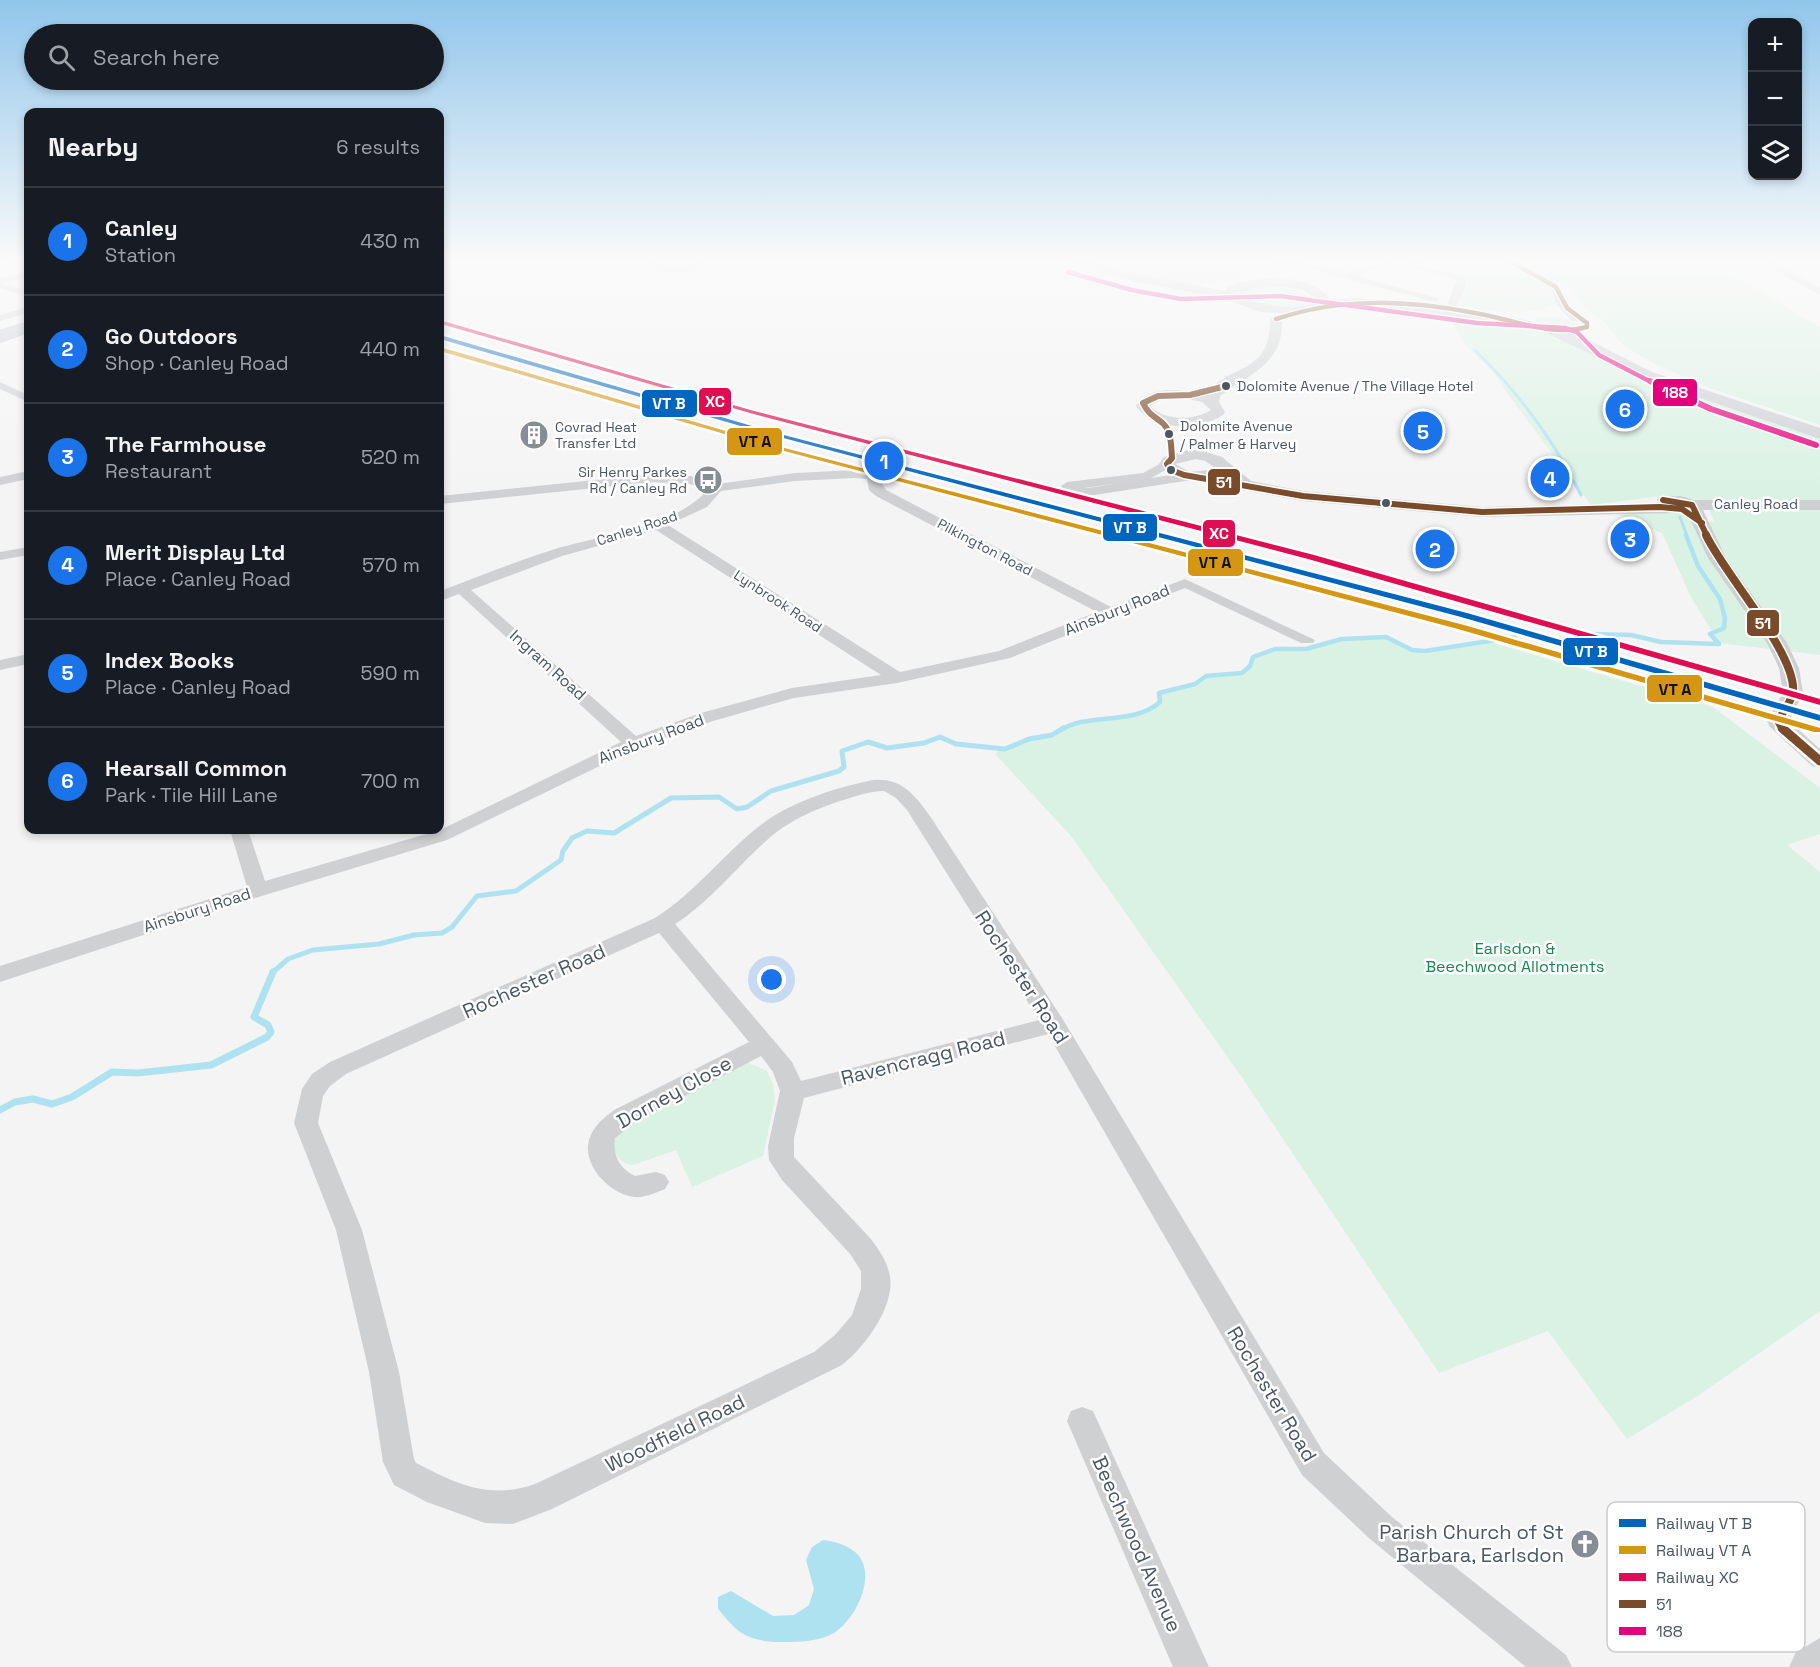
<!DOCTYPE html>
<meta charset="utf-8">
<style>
body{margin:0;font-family:"Space Grotesk",sans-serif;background:#20242c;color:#f1f3f6}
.controls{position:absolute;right:18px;top:18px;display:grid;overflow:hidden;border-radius:12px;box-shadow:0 3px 9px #0003}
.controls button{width:54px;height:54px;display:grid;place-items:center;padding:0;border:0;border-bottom:2px solid #363941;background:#171b24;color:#f1f3f6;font:30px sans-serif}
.you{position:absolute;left:772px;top:980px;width:21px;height:21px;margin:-15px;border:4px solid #fff;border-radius:50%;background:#1a73e8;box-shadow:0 0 0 9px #1a73e833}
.badge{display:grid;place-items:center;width:39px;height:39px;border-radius:50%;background:#1a73e8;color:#fff;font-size:20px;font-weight:700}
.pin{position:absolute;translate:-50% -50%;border:3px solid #fff;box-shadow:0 2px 6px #0006}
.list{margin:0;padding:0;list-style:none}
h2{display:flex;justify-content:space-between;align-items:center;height:78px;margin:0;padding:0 24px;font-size:26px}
h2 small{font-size:20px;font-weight:400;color:#9ea1a6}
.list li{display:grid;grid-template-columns:39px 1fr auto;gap:18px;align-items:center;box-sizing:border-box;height:108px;padding:0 24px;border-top:2px solid #363941}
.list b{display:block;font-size:22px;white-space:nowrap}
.list p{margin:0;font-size:20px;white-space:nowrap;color:#9ea1a6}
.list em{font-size:20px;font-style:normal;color:#9ea1a6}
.icon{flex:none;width:33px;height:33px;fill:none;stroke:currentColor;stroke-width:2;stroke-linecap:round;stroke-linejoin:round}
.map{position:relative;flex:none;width:1820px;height:1667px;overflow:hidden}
.search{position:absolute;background:#171b24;box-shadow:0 3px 9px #0003;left:24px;top:24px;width:420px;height:66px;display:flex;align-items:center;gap:15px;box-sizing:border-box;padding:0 21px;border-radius:33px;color:#9ea1a6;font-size:22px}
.panel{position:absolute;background:#171b24;box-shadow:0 3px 9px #0003;left:24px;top:108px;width:420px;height:726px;border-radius:12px}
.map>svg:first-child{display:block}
.commercial{fill:#e8e7e3}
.green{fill:#d9f2e3}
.water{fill:#aee2f0}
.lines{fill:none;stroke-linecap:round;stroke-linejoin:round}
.stream-far3{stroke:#aee2f0;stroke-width:3}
.stream-far2{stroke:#aee2f0;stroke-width:4.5}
.stream-far1{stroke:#aee2f0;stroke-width:5}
.stream{stroke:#aee2f0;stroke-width:7}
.trunk-casing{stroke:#b9bec3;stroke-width:2}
.minor{fill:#ced0d2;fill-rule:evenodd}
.tertiary{fill:#ced0d2;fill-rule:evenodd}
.secondary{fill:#ced0d4;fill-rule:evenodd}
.trunk{fill:#c4c9cd;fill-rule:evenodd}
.bus-1-far3-casing{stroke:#fff;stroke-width:7}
.bus-1-far2-casing{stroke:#fff;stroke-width:9}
.bus-1-far1-casing{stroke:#fff;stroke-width:11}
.bus-1-casing{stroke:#fff;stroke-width:14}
.bus-2-far1-casing{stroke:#fff;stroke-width:7}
.bus-2-casing{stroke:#fff;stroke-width:9}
.bus-1-far3{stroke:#7a4b2a;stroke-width:4.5}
.bus-1-far2{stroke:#7a4b2a;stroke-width:6}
.bus-1-far1{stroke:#7a4b2a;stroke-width:8}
.bus-1{stroke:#7a4b2a;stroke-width:9}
.bus-2-far1{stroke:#e5007d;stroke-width:4.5}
.bus-2{stroke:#e5007d;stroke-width:6}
.rail-1-casing{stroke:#fff;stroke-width:5}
.rail-2-casing{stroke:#fff;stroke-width:5}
.rail-3-casing{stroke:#fff;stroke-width:5}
.rail-1{fill:#0065bd;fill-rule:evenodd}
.rail-2{fill:#d49613;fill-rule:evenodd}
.rail-3{fill:#df0d52;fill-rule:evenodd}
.bus-dot{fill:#4a5661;stroke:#fff;stroke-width:2}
.labels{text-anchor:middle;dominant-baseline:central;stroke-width:5;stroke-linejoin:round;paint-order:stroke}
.bus-label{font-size:14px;fill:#4a5661;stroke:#fff;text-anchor:start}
.far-poi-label{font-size:14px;fill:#4a5661;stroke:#fff;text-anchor:start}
.far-street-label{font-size:14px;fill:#4a5661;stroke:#fff}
.street-label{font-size:16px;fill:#4a5661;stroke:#fff}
.park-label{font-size:16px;fill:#17864f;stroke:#fff}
.near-street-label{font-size:20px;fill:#4a5661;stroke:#fff}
.near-poi-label{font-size:20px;fill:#4a5661;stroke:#fff;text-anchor:end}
.key{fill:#fff;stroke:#c9ccd0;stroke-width:1.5}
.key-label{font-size:16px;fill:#4a5661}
.line-badge{stroke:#fff;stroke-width:2}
.badge-label{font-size:16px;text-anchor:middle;font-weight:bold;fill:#fff}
.pale-badge-label{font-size:16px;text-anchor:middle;font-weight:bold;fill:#111}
</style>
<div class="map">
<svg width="1820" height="1667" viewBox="0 0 1820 1667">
<rect width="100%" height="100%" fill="#f4f4f4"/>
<path class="commercial" d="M1136,260H1255L1259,269L1244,278L1205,284L1173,282L1112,266Z"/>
<path class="green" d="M1465,260C1475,260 1487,258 1498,260C1516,263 1553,285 1555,304C1525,317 1492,312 1461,306L1457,302Z
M1516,260H1706L1820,327V425L1710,388L1657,365L1624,346L1604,322L1592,314L1568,288Z
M1259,287L1293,289L1313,298L1312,301C1291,314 1263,305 1241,297L1243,291Z
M1451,315L1516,324L1548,333L1672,387L1820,439V502L1701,500L1662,496L1591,505L1506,392C1488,357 1463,356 1451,315Z
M1539,317L1564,318L1579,325C1567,332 1549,329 1537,323L1535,321Z
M1712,509L1820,510V655L1719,643L1691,597L1662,533L1618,515L1670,510L1683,514L1691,520L1714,522L1710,511Z
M1386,637L1419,651L1459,648L1477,641L1490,642L1713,707L1820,788V834L1787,845L1820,872V1311L1699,1395L1627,1439L1548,1331L1439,1373L1241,1076L1071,836L996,755L998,750L1029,739L1052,735L1073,722L1104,721L1152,709L1160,702L1159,693L1195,684L1206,676L1242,673L1250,666L1253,657L1275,649H1306L1342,639Z
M748,1063L766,1070L773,1084L775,1100L763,1156L692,1187L676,1150L633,1165C617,1163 607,1145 616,1131Z"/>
<path class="water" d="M823,1540C836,1542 850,1545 859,1556C876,1578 855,1620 834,1633C818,1642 798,1642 780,1642C767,1642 752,1640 740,1632C732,1626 725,1617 718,1609V1597L731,1591L773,1616L794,1615L809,1605L814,1589L806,1560L812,1547Z"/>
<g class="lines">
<path class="stream-far3" d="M1475,350C1519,393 1554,440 1581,495
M1680,517L1687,536"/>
<path class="stream-far2" d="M1590,634L1631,635L1661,642L1719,644L1710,634L1724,628L1725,618L1720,599L1698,566L1686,535
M1061,730C1089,712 1133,726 1160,702L1159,693L1195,684L1206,676L1242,673L1250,666L1253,657L1275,649H1306L1342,639L1386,637L1412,650L1425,651L1515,637"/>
<path class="stream-far1" d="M272,973L288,959L313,950L379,944L414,935L442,933L452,927L477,896L516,891L561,860L563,851L572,838L587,831L614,833L671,798L719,797L737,809L747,807L771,791L839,771L844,767L842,751L868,742L887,748L924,743L940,737L956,744L1005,749L1029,739L1052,735L1063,728"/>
<path class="stream" d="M0,1110L15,1102L33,1099L52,1104L72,1097L112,1072L138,1073L211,1065L267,1037L271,1032L268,1025L254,1017L273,972"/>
<g class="trunk-casing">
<path id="trunk" d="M28,322V332L0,342V331Z"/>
</g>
<path class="minor" d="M0,260L28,264V270L0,262Z
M644,260C654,260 662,267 675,267C689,268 700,260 713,260C697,277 664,276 644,265Z
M1377,260H1391L1395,263L1357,276L1440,299L1435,302L1309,269H1272L1268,266L1272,263H1309L1347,273L1382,263Z
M1415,260H1428L1418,265L1465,277V289L1454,310L1446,308L1457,280L1405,265Z
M1757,260H1768L1820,288V295Z
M28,272V278L3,283L28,291V297L0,288V278Z
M28,307V313L0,321V315Z
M0,382L28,395V402L0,389Z
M1167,460L1173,464L1171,467L1151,478L1191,472L1197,476L1191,480L1088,496L1067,494L1061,486L1067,482L1143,473ZM1119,483L1088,488H1084Z
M854,470L876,473L886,490L1111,607L1185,579L1315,640L1313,643H1301L1185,588L1010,658L897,683L794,698L713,721L639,747L447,840L265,895L0,982V966L247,887L230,830H248L265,881L440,830L621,742L459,594L440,601V591C477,577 514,562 552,550C602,534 670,530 708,490L690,484L653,482L440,504V496L653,474L691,476L718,484L795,473ZM854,478L867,479L869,490L876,496L1097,612L999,651L900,672L668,525L707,507L721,491L795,481ZM656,530L881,675L792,688L701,713L636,736L471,590L562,556Z
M28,471V479L0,485V477Z
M28,547V555L0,560V552Z
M28,654V664L0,670V660Z
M873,780C901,777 915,795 930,816L1062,1018L1324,1453L1392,1517L1566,1655L1572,1667H1526L1370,1539L1302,1475L1048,1034L804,1098L794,1138V1157L871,1239C878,1249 886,1259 889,1272C898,1303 865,1347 842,1365L552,1509L513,1524L485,1523L427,1502L394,1485L383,1462L369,1372L336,1230L294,1123L302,1089L312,1074L330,1062L655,918C696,892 724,853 762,824C793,801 835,788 873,780ZM884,791L896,798L907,810L1039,1020L801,1081L792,1062L675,924C713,900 739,863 774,834C793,819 816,809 840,801C854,797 869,791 884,791ZM659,933L749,1042L616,1109C604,1117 593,1126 589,1140C582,1166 610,1194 634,1197C644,1198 655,1193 665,1189L669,1182L665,1175L656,1172L635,1176C620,1169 612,1155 615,1138L634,1123L761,1056L773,1072L780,1091L768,1146L769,1160L782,1180L851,1255L861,1271V1289L852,1315L835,1335L814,1352L535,1484C489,1500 457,1484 416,1463L414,1459L399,1372L362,1230L318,1123L323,1096L330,1086L346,1074Z
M1082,1407L1093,1411L1209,1667H1173L1067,1421L1071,1411Z"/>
<path class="tertiary" d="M1503,260H1516L1560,285L1567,303L1582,318L1580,321H1572L1556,304L1551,289Z
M1276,315L1282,319C1284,364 1251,373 1220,396L1219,402L1225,412L1223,415C1198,431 1155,432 1136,406C1152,383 1183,390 1206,395C1228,362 1271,377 1270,319ZM1183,398L1202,402L1211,410C1194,421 1164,421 1150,406L1160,399Z
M1188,450L1203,451L1222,457L1251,481L1303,491L1482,507L1659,503L1657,500L1659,497L1681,496L1694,500H1820V510H1703L1726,558L1787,643L1799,668L1803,693L1789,721L1820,749V768L1812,766L1770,727L1767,721L1783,693L1779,668L1767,643L1708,558L1685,508L1677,513L1482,517L1303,501L1178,478L1166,472L1159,464L1164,457ZM1196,459L1205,461L1217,469L1190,472L1175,464Z
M1820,1638V1667H1789L1796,1652Z"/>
<path class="secondary" d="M1065,260H1085L1136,274L1225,291L1227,287C1257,276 1308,271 1330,299L1356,298L1485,312L1535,322L1542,326L1535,330L1485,320L1356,306H1334L1297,314L1260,312L1220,297L1135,282ZM1281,287L1303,290L1317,300C1296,315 1259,303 1237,295L1253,288Z
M1551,326L1581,336L1652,372L1820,428V439L1642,378L1546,333L1544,330Z"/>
<use href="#trunk" class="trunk"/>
<g class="bus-1-far3-casing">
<path id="bus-1-far3" d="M1276,319C1342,297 1407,300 1475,313C1512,319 1550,337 1587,327V323L1567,308L1556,287L1508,260"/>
</g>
<g class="bus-1-far2-casing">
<path id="bus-1-far2" d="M1226,386L1190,395L1158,396L1143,403C1147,412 1152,415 1160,421C1172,429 1171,445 1172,458L1167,464L1171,470L1184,475L1303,496L1482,512L1660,507L1682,509L1702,523
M1663,500L1692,505L1707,536"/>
</g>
<g class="bus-1-far1-casing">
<path id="bus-1-far1" d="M1706,535C1724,574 1797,654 1793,692C1792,701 1782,713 1778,721L1784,730"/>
</g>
<g class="bus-1-casing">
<path id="bus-1" d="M1782,728L1820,761"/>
</g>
<g class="bus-2-far1-casing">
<path id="bus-2-far1" d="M1068,272L1132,290L1181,299L1280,296L1477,323L1565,328L1577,332L1599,355L1653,383"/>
</g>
<g class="bus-2-casing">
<path id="bus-2" d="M1650,381L1711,409L1816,445"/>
</g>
<use href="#bus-1-far3" class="bus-1-far3"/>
<use href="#bus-1-far2" class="bus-1-far2"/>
<use href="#bus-1-far1" class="bus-1-far1"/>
<use href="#bus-1" class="bus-1"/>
<use href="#bus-2-far1" class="bus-2-far1"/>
<use href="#bus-2" class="bus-2"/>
<g class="rail-1-casing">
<path id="rail-1" d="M440,335L776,433L1467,613L1820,715V721L1461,617L772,435L440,339Z"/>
</g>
<g class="rail-2-casing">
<path id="rail-2" d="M440,347L773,445L1464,625L1820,728V732H1814L1458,629L769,447L440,351Z"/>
</g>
<g class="rail-3-casing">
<path id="rail-3" d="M443,321L754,411L1314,555L1820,699V705L1308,559L750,413L441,324Z"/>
</g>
<use href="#rail-1" class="rail-1"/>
<use href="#rail-2" class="rail-2"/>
<use href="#rail-3" class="rail-3"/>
</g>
<linearGradient id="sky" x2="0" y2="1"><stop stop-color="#91c6eb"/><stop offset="0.53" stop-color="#fafafa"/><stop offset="1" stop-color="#fafafa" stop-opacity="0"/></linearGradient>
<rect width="1820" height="493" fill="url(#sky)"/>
<defs>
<g id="building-disc" transform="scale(1.5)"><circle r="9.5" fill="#868d94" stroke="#fff"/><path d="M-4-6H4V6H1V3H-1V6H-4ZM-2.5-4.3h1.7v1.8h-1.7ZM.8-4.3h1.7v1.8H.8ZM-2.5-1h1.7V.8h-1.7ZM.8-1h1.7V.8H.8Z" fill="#fff"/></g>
<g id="bus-disc" transform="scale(1.5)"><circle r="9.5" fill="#868d94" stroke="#fff"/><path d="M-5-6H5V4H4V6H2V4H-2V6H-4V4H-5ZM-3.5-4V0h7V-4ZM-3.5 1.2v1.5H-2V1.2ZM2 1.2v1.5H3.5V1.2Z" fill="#fff"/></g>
<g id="church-disc" transform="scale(1.5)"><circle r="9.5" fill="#868d94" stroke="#fff"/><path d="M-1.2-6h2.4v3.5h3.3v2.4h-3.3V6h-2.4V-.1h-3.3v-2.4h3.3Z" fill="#fff"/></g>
</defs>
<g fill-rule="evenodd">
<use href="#building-disc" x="534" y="435"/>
<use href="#bus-disc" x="708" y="480"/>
<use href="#church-disc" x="1585" y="1544"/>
</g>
<g class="bus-dot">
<circle cx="1226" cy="386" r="5"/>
<circle cx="1169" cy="434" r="5"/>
<circle cx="1171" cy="470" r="5"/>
<circle cx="1386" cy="503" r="5"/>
</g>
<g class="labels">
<g class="bus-label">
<text x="1237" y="386">Dolomite Avenue / The Village Hotel</text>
<text x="1180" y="426">Dolomite Avenue<tspan x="1180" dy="18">/ Palmer &amp; Harvey</tspan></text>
</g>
<g class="far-poi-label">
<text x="555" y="427">Covrad Heat<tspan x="555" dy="16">Transfer Ltd</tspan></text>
<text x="687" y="472" text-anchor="end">Sir Henry Parkes<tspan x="687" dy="16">Rd / Canley Rd</tspan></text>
</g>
<g class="far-street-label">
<text x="1756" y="504">Canley Road</text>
<text transform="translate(637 528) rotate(-18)">Canley Road</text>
<text transform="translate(985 547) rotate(28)">Pilkington Road</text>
<text transform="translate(778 601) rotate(33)">Lynbrook Road</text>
</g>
<g class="street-label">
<text transform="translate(1117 610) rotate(-22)">Ainsbury Road</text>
<text transform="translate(548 665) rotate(42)">Ingram Road</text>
<text transform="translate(651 739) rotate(-21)">Ainsbury Road</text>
<text transform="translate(197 910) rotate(-18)">Ainsbury Road</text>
</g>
<g class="park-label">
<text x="1515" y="948">Earlsdon &amp;<tspan x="1515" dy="18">Beechwood Allotments</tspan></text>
</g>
<g class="near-street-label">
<text transform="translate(1022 977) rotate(57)">Rochester Road</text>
<text transform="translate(534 981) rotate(-24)">Rochester Road</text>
<text transform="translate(923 1058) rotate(-14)">Ravencragg Road</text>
<text transform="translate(674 1092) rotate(-29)">Dorney Close</text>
<text transform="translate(1272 1394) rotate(59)">Rochester Road</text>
<text transform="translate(675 1433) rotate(-26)">Woodfield Road</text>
<text transform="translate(1137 1544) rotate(66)">Beechwood Avenue</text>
</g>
<g class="near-poi-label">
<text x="1564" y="1532">Parish Church of St<tspan x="1564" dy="23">Barbara, Earlsdon</tspan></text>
</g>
</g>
<rect x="1607" y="1502" width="198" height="150" rx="9" class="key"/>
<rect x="1619" y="1519" width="27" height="8" fill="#0065bd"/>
<rect x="1619" y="1546" width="27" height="8" fill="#d49613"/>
<rect x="1619" y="1573" width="27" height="8" fill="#df0d52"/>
<rect x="1619" y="1600" width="27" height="8" fill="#7a4b2a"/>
<rect x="1619" y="1627" width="27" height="8" fill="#e5007d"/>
<g class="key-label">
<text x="1656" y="1529">Railway VT B</text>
<text x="1656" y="1556">Railway VT A</text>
<text x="1656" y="1583">Railway XC</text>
<text x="1656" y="1610">51</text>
<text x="1656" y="1637">188</text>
</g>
<g class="line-badge">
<rect x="1652" y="378" width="46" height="29" rx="6" fill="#e5007d"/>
<rect x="698" y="387" width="34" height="29" rx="6" fill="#df0d52"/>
<rect x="641" y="389" width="57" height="29" rx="6" fill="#0065bd"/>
<rect x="726" y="427" width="57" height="29" rx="6" fill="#d49613"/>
<rect x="1207" y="468" width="34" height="28" rx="6" fill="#7a4b2a"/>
<rect x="1102" y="513" width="56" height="29" rx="6" fill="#0065bd"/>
<rect x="1202" y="519" width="34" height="29" rx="6" fill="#df0d52"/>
<rect x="1187" y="548" width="57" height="29" rx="6" fill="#d49613"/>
<rect x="1746" y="609" width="34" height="28" rx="6" fill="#7a4b2a"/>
<rect x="1562" y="637" width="57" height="29" rx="6" fill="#0065bd"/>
<rect x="1646" y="674" width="57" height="29" rx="6" fill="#d49613"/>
</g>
<g class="badge-label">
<text x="1675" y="398">188</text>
<text x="715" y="407">XC</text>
<text x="669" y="409">VT B</text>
<text x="1224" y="488">51</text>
<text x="1130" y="533">VT B</text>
<text x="1219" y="539">XC</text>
<text x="1763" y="629">51</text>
<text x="1591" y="657">VT B</text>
</g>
<g class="pale-badge-label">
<text x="755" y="447">VT A</text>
<text x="1215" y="568">VT A</text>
<text x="1675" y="695">VT A</text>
</g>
</svg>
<div class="controls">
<button>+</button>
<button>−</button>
<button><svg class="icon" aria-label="layers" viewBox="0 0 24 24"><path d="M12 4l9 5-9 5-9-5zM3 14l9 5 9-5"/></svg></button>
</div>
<div class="you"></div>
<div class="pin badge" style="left:884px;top:461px">1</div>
<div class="pin badge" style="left:1435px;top:549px">2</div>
<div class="pin badge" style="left:1630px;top:539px">3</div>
<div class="pin badge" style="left:1550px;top:478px">4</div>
<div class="pin badge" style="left:1423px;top:431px">5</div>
<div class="pin badge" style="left:1625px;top:409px">6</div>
<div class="search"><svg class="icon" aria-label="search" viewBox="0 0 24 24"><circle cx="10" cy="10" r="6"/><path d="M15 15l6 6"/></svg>Search here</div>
<section class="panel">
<h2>Nearby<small>6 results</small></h2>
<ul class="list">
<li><span class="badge">1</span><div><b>Canley</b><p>Station</p></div><em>430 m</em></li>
<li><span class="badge">2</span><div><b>Go Outdoors</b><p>Shop · Canley Road</p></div><em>440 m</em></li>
<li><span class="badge">3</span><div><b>The Farmhouse</b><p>Restaurant</p></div><em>520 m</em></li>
<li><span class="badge">4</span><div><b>Merit Display Ltd</b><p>Place · Canley Road</p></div><em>570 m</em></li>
<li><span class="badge">5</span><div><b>Index Books</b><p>Place · Canley Road</p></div><em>590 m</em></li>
<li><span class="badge">6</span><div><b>Hearsall Common</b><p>Park · Tile Hill Lane</p></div><em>700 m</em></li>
</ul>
</section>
</div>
